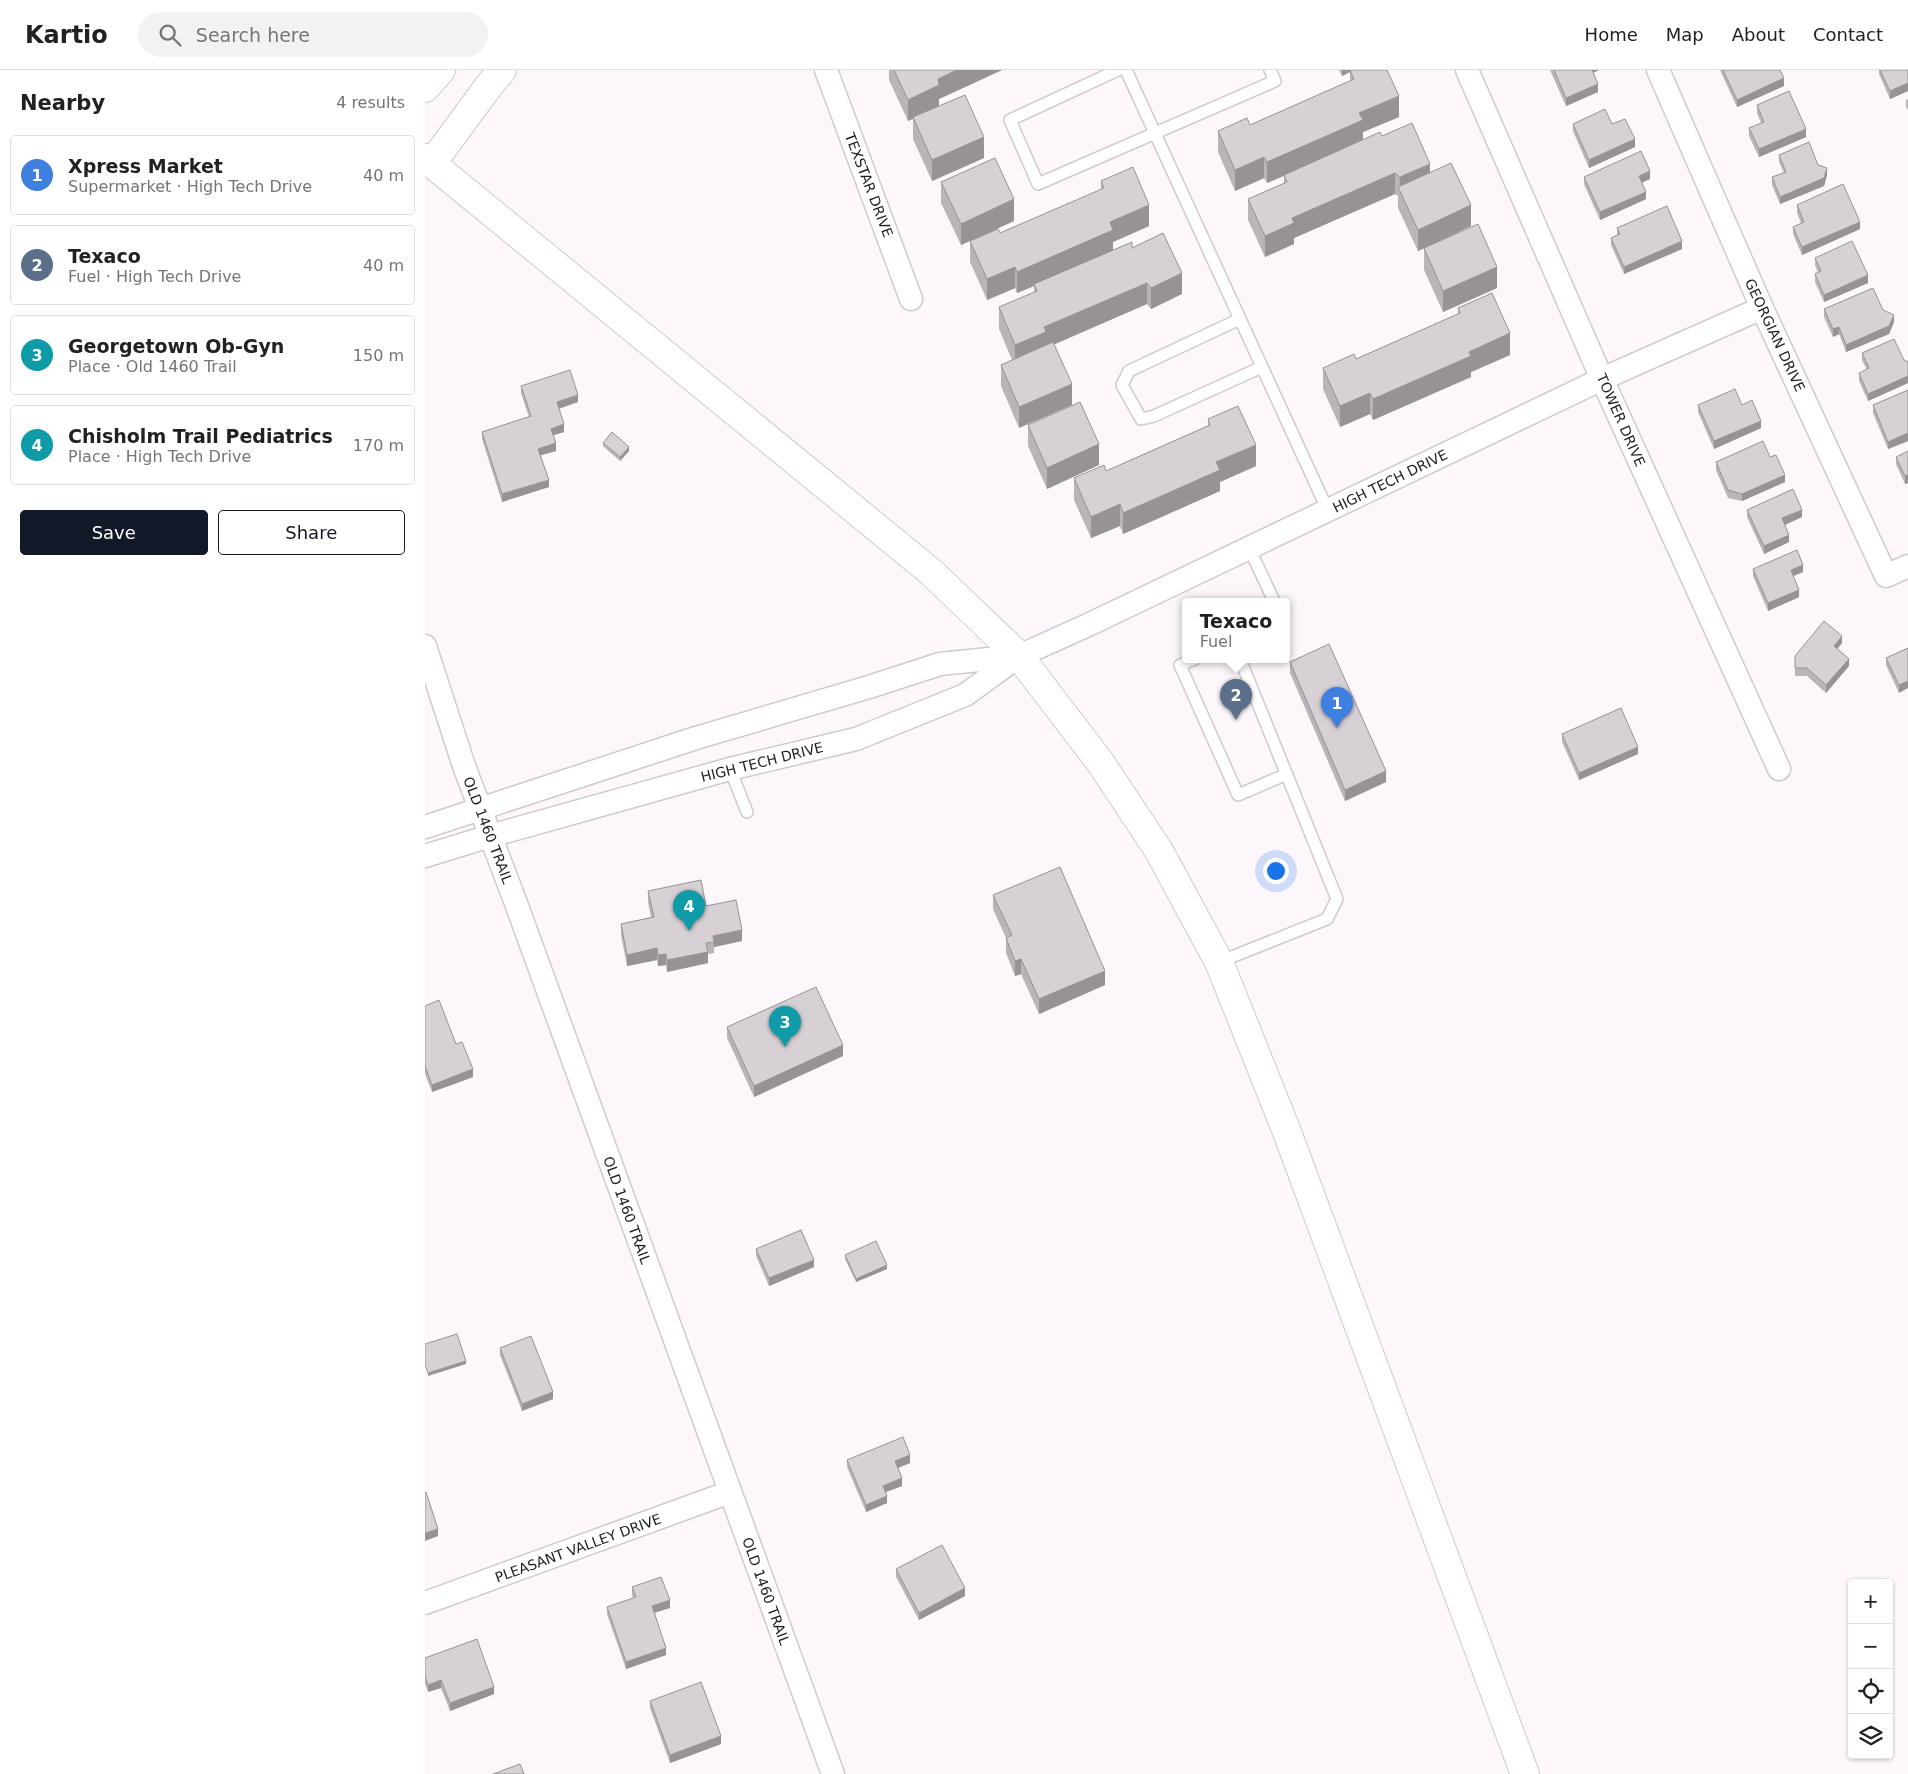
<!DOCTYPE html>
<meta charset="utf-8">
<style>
body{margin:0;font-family:"DejaVu Sans",sans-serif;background:#f2f2f2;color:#202124}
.controls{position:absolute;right:15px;bottom:15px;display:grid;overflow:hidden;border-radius:5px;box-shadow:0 1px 4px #0004}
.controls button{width:45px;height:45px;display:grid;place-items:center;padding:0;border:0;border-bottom:1px solid #e0e0e0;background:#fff;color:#202124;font:25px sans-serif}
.you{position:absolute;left:850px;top:800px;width:18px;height:18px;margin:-12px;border:4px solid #fff;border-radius:50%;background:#1a73e8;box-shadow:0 0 0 8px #1a73e833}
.badge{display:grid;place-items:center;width:32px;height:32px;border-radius:50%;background:#111827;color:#fff;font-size:16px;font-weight:700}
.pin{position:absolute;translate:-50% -41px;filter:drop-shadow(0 1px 2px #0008)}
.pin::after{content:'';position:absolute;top:26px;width:18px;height:15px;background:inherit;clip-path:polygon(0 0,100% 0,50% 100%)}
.popup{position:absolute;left:757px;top:528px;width:108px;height:65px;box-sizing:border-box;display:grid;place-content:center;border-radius:5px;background:#fff;filter:drop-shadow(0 1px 4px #0005);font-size:16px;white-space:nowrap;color:#757577}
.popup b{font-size:19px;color:#202124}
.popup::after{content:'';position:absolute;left:50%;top:100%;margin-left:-10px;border:10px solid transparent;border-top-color:#fff}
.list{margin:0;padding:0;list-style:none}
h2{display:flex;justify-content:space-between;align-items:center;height:65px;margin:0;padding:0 20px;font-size:21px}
h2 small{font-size:16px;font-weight:400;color:#757577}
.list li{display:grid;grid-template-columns:32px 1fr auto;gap:15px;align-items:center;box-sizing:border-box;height:80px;margin:0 10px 10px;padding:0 10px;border:1px solid #e0e0e0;border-radius:5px}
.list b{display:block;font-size:19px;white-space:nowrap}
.list p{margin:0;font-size:16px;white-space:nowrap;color:#757577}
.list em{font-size:16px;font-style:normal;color:#757577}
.actions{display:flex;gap:10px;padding:15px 20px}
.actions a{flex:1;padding:11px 0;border:1px solid #111827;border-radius:5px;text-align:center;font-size:18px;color:#111827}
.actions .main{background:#111827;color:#fff}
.icon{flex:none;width:28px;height:28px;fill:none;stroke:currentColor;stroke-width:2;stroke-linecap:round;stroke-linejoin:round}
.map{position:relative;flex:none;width:1483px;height:1704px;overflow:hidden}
header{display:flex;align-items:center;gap:30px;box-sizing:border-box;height:70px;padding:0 25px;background:#fff;border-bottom:1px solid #e0e0e0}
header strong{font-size:24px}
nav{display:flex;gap:28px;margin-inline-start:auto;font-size:18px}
.search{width:350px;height:45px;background:#f2f2f2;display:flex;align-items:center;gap:12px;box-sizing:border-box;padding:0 18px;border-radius:28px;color:#757577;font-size:19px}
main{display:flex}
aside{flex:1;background:#fff}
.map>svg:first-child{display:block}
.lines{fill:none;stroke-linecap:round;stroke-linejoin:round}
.service-casing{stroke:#d0c9cf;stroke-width:14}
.minor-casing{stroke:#d0c9cf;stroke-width:25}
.tertiary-casing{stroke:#d0c9cf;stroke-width:30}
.secondary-casing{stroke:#d0c9cf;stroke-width:30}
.service{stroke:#fff;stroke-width:11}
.minor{stroke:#fff;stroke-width:22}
.tertiary{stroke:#fff;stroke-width:28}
.secondary{stroke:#fff;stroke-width:28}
.wall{fill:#b9b4b8}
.shaded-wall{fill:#969296}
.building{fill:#d7d1d6;stroke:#969296}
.labels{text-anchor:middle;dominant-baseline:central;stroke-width:5;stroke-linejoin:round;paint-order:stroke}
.street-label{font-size:14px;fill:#1f1c1e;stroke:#fff}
</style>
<header>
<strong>Kartio</strong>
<div class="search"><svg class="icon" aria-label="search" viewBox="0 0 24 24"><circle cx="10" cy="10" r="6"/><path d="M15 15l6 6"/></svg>Search here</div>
<nav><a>Home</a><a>Map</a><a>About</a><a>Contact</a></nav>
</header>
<main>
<aside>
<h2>Nearby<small>4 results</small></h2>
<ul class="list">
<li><span class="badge" style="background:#3f7fe0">1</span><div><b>Xpress Market</b><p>Supermarket · High Tech Drive</p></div><em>40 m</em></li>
<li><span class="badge" style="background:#5c6f8a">2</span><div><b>Texaco</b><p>Fuel · High Tech Drive</p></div><em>40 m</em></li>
<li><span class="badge" style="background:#0f9aa8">3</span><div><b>Georgetown Ob-Gyn</b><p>Place · Old 1460 Trail</p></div><em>150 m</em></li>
<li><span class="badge" style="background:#0f9aa8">4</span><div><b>Chisholm Trail Pediatrics</b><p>Place · High Tech Drive</p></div><em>170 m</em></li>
</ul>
<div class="actions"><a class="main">Save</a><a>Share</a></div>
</aside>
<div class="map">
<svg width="1483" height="1704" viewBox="0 0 1483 1704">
<rect width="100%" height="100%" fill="#fdf7fc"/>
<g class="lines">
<g class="service-casing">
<path id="service" d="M693,0L585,50L613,114L850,11L845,0
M701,0L903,441
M815,249L704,301L697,315L716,349L729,346L837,297
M824,478L849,531
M770,589L755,595L813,725L862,704
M305,699L322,742
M794,892L902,849L912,829L815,589"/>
</g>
<g class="minor-casing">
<path id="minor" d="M401,0L486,229
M1042,0L1177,309L1354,699
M1233,0L1337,238L1461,506L1483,496
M0,576L39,696L92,836L408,1704
M0,757L271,668L444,617L515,594L593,586
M0,786L65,766L305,699L431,669L540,625L594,586L663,555L1177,309L1337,238
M0,1533L305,1422"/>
</g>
<g class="tertiary-casing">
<path id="tertiary" d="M0,18L16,0
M7,93L63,17L77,0"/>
</g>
<g class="secondary-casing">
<path id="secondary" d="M0,88L506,502L594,586L675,692L734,781L794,892L862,1062L1100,1704"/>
</g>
<use href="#service" class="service"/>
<use href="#minor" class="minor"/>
<use href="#tertiary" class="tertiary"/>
<use href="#secondary" class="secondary"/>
</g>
<path class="wall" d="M464,0H577L514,29V36L559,88L507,111L488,69V49L483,51L464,10Z
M914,0H962L974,47L938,62V70L957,66L1005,103L1046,156L993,181L973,138V126L970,124L869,168V174L840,187L823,150V129L859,113V106L842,113L839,108L810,121L793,82V61L825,55L925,11V2L917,6Z
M1125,0H1174L1168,3L1173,22L1141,36Z
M1295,0H1355L1359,16L1312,37Z
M1454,0H1483V21L1465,29L1454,4Z
M1483,29V40L1481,37V30Z
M1332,35L1381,67L1334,87L1324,66V58L1336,53L1332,43Z
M1148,54H1187L1210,77L1164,98L1148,61Z
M1354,85L1393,95L1402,105L1399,116L1355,134L1347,115V107L1359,103L1354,92Z
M1159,107L1225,109L1217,112L1221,129L1175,150L1159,114Z
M676,111L724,156L688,172V180L707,178L757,224L726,239L722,234L629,274L594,358L576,316V295L587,290L574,259V237L609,223V216L592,223L590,218L562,230L545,192V171L575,163L676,120Z
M516,112L589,151L536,175L516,133Z
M1372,135L1435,159L1377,185L1368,164V157L1376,153L1372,143Z
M1192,158L1257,179L1199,204L1186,175V168L1192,165Z
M999,178L1072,218L1018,242L999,200Z
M1390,188L1443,213L1399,232L1390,212V204L1393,203L1390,195Z
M1033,238L1085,285L1046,302V307L948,350L945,344L915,357L898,319V298L931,289L1033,244Z
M1399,239L1458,240L1469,252L1464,264L1421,282L1414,264L1408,267L1399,247Z
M1437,283L1479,290L1483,292V313L1443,331L1434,311V303L1442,300L1437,290Z
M96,316L153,332L134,339L139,362L128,365L131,381L116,385L124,417L77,432L57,369V362L104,347L96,323Z
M1483,320V371L1463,379L1448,343V335Z
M1273,335H1317L1336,358L1289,379L1273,342Z
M783,349L831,396L795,412V421L698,464L695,456L666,468L649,430V408L681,401L783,356Z
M603,355L674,395L622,419L603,376Z
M178,373L204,381L195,391L178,376Z
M1483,381V413L1480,414L1471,394V387Z
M1345,387L1360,412L1317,431L1303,428L1291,400V392Z
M1322,440L1377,447L1360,455L1364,472L1339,484L1322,447Z
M1328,499L1378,502L1368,506L1374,527L1343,541L1328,506Z
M1417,573L1412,579L1424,596L1401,623L1382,606H1370V586Z
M1483,578L1474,623L1461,595V588Z
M865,592L961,712L920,731L865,603Z
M1137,664L1213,684L1154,710L1137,672Z
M223,821L281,836L317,871L289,877V883L283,884V893L242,902L241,895L233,896L232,890L202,896L196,865V854L226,847L223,832Z
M568,825L680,915L614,944L596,904L590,906L581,883V868L568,839Z
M0,936L31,974L48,1007L7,1022L0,1004Z
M302,957L418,986L329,1027L302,968Z
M331,1179L389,1197L344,1216L331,1186Z
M420,1185L462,1199L431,1212L420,1189Z
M75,1278L128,1329L97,1341L75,1285Z
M422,1390L485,1393L473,1398L477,1416L461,1422L462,1433L441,1442L422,1397Z
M471,1499L540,1526L494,1550L471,1507Z
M207,1517L245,1538L230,1543L241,1585L201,1599L182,1544V1537L208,1528L207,1525Z
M0,1588L69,1624L25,1641L16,1618L3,1622L0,1614Z
M225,1631L296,1674L245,1693L225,1638Z"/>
<path class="shaded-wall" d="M532,0H577L514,29V36L483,51V30L513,9Z
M917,0H929L917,6Z
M1165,0H1174L1165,4Z
M1359,8V16L1312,37V30Z
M1483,13V21L1465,29V21Z
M1173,14V22L1141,36V28Z
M974,26V47L938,62V71L842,113V92L934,43Z
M1381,59V67L1334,87V79Z
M559,67V88L507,111V90Z
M1210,69V77L1164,98V90Z
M839,87V108L810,121V100Z
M1005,94V115L975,121V107Z
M1402,98V105L1399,116L1355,134V127Z
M1225,101V109L1214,114V106Z
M970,103V124L869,168V174L840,187V166L867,148Z
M1221,122V129L1175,150V142Z
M589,129V151L536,175V154Z
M724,135V156L688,172V182L609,214V216L592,223V202L685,152Z
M1046,135V156L993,181V160Z
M1435,152V159L1377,185V177Z
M1257,171V179L1199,204V197Z
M590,197V218L562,230V209Z
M1072,197V218L1018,242V221Z
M757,203V224L726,239V218Z
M1443,205V213L1399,232V225Z
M722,213V234L621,278L590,296V275L619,257Z
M1469,245V252L1464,264L1421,282V275Z
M1414,257V264L1408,267V259Z
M1085,263V285L1046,302V307L948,350V329L1044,282Z
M1483,306V313L1443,331V324Z
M647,314V335L594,358V337Z
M945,323V344L915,357V336Z
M153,325V332L132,339V332Z
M1336,351V358L1289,379V371Z
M139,354V362L126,366V359Z
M1483,363V371L1463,379V372Z
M131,373V381L113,386V379Z
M674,374V395L622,419V398Z
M831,375V396L795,412V421L698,464V443L791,392Z
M204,377V381L195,391V387Z
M1360,405V412L1317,431V424Z
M1483,405V413L1480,414V406Z
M124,410V417L77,432V424Z
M695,434V456L666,468V447Z
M1377,440V447L1357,456V448Z
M1364,465V472L1339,484V476Z
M1378,495V502L1366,507V500Z
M1374,520V527L1343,541V533Z
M1417,566V573L1409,583V576Z
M1424,589V596L1401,623V615Z
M1483,611V618L1474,623V615Z
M1213,677V684L1154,710V703Z
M961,701V712L920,731V720Z
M317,860V871L289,877L288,866Z
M232,878V890L202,896V885Z
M283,882V893L242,902V890Z
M241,884V895L233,896V885Z
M596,889V904L590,906V891Z
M680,901V915L614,944V929Z
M418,975V986L329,1027V1016Z
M48,999V1007L7,1022V1015Z
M389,1190V1197L344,1216V1208Z
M462,1195V1199L431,1212V1209Z
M41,1291V1294L3,1306V1303Z
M128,1322V1329L97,1341V1334Z
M485,1385V1393L470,1399V1391Z
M477,1408V1416L458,1423V1416Z
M462,1426V1433L441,1442V1435Z
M13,1459V1466L0,1471V1463Z
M540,1518V1526L494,1550V1543Z
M245,1530V1538L227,1543V1536Z
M241,1578V1585L201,1599V1592Z
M16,1610V1618L3,1622V1615Z
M69,1617V1624L25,1641V1633Z
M296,1666V1674L245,1693V1685Z"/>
<path class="building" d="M469,0H532L513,9L514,15L483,30Z
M925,0H962L974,26L934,43L938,50L842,92L839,87L810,100L793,61L822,48L825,55L929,9Z
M1129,0H1167L1173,14L1141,28Z
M1298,0H1355L1359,8L1312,30Z
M1455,0H1483V13L1465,21Z
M1364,21L1381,59L1334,79L1324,58L1339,52L1332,35Z
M540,25L559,67L507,90L488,47Z
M1180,39L1187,54L1200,49L1210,69L1164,90L1148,54Z
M987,53L1005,94L975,107L970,103L867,148L869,153L840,166L823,129L862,112L859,105L955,62L957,66Z
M1384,72L1393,95L1402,98L1399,108L1355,127L1347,107L1361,102L1354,85Z
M1216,81L1225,101L1214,106L1221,122L1175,142L1159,107Z
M570,88L589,129L536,154L516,112Z
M1026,93L1046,135L993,160L973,117Z
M708,97L724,135L685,152L688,160L592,202L590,197L562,209L545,171L573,159L575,163L679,118L676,111Z
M1418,114L1435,152L1377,177L1368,157L1379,152L1372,135Z
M1242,136L1257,171L1199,197L1186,168L1195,164L1192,158Z
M1053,154L1072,197L1018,221L999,178Z
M738,163L757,203L726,218L722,213L619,257L621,262L590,275L574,237L612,221L609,214L707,172V178Z
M1427,171L1443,205L1399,225L1390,204L1396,201L1390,188Z
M1448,218L1458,240L1469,245L1464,256L1421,275L1414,257L1408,259L1399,239Z
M1067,223L1085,263L1044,282L1046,286L948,329L945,323L915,336L898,298L929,284L931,289L1035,243L1033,238Z
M1469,269L1479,290L1483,292V306L1443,324L1434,303L1444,298L1437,283Z
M628,272L647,314L594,337L576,295Z
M145,300L153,325L132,332L139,354L126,359L131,373L113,379L124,410L77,424L57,362L106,346L96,316Z
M1310,319L1317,335L1327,330L1336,351L1289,371L1273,335Z
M1483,320V363L1463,372L1448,335Z
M655,332L674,374L622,398L603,355Z
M813,336L831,375L791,392L795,400L698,443L695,434L666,447L649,408L679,395L681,401L785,355L783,349Z
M187,362L204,377L195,387L178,373Z
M1338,371L1345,387L1351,385L1360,405L1317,424L1303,420L1291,392Z
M1483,381V405L1480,406L1471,387Z
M1368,419L1377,440L1357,448L1364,465L1339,476L1322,440Z
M1372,480L1378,495L1366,500L1374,520L1343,533L1328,499Z
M1399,551L1417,566L1409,576L1424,589L1401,615L1382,598H1370V586Z
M904,574L961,701L920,720L865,592Z
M1483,578V611L1474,615L1461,588Z
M1196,638L1213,677L1154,703L1137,664Z
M635,797L680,901L614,929L596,889L590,891L581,868L587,865L568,825Z
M276,810L281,836L311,830L317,860L288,866L289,872L281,873L283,882L242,890L241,884L233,885L232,878L202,885L196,854L229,847L223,821Z
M391,917L418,975L329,1016L302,957Z
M14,930L31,974L37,972L48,999L7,1015L0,996V936Z
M376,1160L389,1190L344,1208L331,1179Z
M451,1171L462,1195L431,1209L420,1185Z
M32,1264L41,1291L3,1303L0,1295V1274Z
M106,1266L128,1322L97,1334L75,1278Z
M478,1367L485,1385L470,1391L477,1408L458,1416L462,1426L441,1435L422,1390Z
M1,1422L13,1459L0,1463V1423Z
M517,1475L540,1518L494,1543L471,1499Z
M236,1507L245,1530L227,1536L241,1578L201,1592L182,1537L211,1527L207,1517Z
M52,1569L69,1617L25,1633L16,1610L3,1615L0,1606V1588Z
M276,1612L296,1666L245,1685L225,1631Z
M95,1694L99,1704H68Z"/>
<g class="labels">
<g class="street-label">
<text transform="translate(444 115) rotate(69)">TEXSTAR DRIVE</text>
<text transform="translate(1350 265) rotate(65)">GEORGIAN DRIVE</text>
<text transform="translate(1196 350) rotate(66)">TOWER DRIVE</text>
<text transform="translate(965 411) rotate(-26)">HIGH TECH DRIVE</text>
<text transform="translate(337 692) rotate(-14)">HIGH TECH DRIVE</text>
<text transform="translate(63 760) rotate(69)">OLD 1460 TRAIL</text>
<text transform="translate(202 1140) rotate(70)">OLD 1460 TRAIL</text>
<text transform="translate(153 1478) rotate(-20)">PLEASANT VALLEY DRIVE</text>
<text transform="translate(341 1521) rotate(70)">OLD 1460 TRAIL</text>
</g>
</g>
</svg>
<div class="controls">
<button>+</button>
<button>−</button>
<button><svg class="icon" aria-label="locate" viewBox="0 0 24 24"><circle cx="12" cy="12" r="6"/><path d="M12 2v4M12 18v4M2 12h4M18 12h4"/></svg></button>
<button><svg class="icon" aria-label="layers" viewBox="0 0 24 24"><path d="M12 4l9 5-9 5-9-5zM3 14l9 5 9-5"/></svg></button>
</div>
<div class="you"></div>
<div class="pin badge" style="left:912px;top:658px;background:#3f7fe0">1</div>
<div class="pin badge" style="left:811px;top:650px;background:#5c6f8a">2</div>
<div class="popup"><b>Texaco</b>Fuel</div>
<div class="pin badge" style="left:360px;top:977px;background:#0f9aa8">3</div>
<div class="pin badge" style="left:264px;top:861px;background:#0f9aa8">4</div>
</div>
</main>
